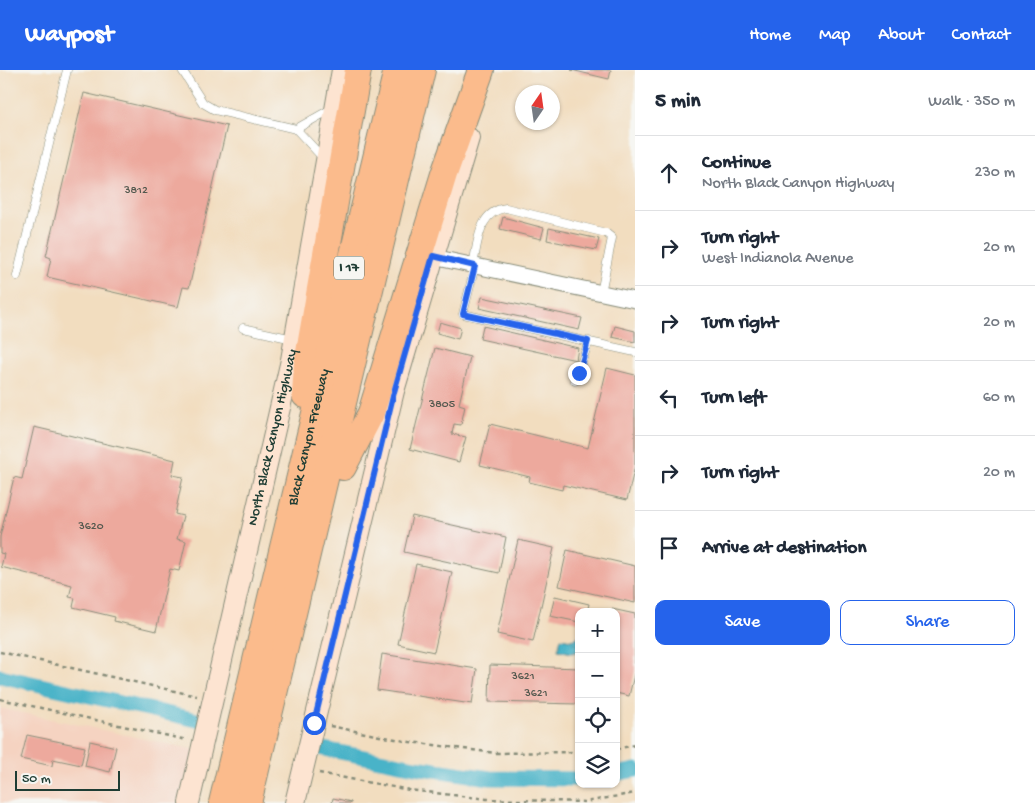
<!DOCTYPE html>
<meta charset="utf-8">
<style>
body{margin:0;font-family:"Gochi Hand",sans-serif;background:#f6f6f7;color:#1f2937}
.controls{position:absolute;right:15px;bottom:15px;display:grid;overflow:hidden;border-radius:10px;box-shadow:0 1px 4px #0004}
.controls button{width:45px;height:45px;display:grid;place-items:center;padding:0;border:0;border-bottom:1px solid #e0e1e3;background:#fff;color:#1f2937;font:25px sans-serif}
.compass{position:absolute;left:515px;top:15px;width:45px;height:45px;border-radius:50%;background:#fff;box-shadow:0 1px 4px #0004;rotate:13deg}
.scale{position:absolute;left:15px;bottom:12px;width:105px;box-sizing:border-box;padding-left:5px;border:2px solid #1f3d34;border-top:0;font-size:14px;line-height:18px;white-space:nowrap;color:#1f3d34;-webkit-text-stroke:4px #f6f6f2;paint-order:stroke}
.stop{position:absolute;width:15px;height:15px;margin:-11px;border:4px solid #2563eb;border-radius:50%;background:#fff}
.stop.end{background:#2563eb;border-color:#fff;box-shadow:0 1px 5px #0008}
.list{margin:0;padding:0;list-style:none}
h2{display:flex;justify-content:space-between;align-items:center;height:65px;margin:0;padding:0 20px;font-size:21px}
h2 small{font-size:16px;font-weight:400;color:#747a83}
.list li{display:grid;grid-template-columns:32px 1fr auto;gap:15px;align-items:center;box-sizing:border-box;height:75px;padding:0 20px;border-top:1px solid #e0e1e3}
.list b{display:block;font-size:19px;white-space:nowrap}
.list p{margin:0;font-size:16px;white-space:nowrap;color:#747a83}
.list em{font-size:16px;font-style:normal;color:#747a83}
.actions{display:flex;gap:10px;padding:15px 20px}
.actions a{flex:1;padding:11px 0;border:1px solid #2563eb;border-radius:10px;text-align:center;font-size:18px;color:#2563eb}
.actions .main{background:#2563eb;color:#fff}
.icon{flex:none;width:28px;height:28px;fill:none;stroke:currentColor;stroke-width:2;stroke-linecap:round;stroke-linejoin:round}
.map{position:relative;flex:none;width:635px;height:733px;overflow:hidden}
header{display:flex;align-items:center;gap:30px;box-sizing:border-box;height:70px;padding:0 25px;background:#2563eb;color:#fff}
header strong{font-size:24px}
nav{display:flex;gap:28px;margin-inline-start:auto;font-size:18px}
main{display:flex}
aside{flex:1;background:#fff}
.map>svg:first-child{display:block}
.built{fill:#f5d3c1}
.water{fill:url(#water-ripples);stroke:#34787e}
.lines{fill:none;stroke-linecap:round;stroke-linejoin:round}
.canal{stroke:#4ab3c8;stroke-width:15}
.building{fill:#eda99d}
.lane-casing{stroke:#888d7a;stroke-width:9}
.street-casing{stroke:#888d7a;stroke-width:17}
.secondary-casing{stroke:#888d7a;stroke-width:22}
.highway-casing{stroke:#888d7a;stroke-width:28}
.path{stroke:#888d7a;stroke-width:2.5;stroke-dasharray:4 4;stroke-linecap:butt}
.lane{stroke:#fff;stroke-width:8}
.street{stroke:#fff;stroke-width:15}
.secondary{stroke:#fde4d1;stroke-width:20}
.highway{stroke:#fbbb8c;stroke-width:26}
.route{stroke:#2563eb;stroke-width:6}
.labels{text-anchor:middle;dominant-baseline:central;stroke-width:4;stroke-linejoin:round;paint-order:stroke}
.number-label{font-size:12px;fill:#52584e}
.shield{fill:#f6f6f2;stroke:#60746d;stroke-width:1}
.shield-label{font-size:14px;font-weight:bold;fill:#1f3d34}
.street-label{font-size:15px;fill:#1f3d34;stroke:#f6f6f2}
</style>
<header>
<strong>Waypost</strong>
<nav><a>Home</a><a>Map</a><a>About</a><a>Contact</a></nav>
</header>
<main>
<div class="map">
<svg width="635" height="733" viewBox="0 0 635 733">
<defs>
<pattern id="water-ripples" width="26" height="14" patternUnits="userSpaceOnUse" patternTransform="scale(1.25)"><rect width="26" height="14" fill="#4ab3c8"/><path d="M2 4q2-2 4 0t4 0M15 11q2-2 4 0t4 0" fill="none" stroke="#3d93a3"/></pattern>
</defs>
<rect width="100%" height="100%" fill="#f6f6f2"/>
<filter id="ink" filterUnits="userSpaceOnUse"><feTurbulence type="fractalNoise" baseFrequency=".02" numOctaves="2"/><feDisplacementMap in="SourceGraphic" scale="10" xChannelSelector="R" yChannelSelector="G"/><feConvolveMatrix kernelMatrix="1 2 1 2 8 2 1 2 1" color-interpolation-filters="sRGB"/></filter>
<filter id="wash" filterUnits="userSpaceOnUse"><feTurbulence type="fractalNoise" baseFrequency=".0096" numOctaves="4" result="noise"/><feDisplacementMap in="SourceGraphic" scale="20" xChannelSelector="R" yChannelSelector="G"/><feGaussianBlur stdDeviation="1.12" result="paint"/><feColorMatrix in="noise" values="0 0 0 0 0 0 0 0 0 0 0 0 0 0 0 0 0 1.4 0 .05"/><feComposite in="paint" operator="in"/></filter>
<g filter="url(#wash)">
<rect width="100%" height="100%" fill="#f2ddbf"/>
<path class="built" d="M0,638L196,680L184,733H0Z"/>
<path class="water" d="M579,566V581L572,583L558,580L561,568L572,570Z"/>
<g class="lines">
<path class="canal" d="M0,606L197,650
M319,678L415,697L490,708L579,709
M616,704L635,700"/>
</g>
<g id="blocks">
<path class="building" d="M571,0H611L609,9Z
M84,23L227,56L189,218L183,217L178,237L47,207L51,188L46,186Z
M503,147L544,158L541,169L500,159Z
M549,158L599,169L596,180L547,170Z
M482,227L582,248L579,260L479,238Z
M440,252L461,258L458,269L437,263Z
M483,256L578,278L576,290L480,269Z
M615,256L635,261V272L612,267Z
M435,278L470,287L459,334L465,336L461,355L454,354L452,364L466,367L459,392L410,379Z
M607,298L635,305V396L627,430L563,415L562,420L529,412L530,407L480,395L490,354L588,378Z
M34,357L175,390L172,405L183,407L175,444L183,446L177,469L186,471L179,501L170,499L156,561L114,551L115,547L73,537L75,528L69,527L72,515L1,497L4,484L0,483V467L14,407L22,409Z
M412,446L506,467L499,503L404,482Z
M518,470L554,478L533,572L497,564Z
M567,480L635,496V533L559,516Z
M416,494L452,502L434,582L398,574Z
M555,526L589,534L587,542H579V552L550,546Z
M612,539L635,544V601L629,626L616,623V542H611Z
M382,584L477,599L472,634L377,620Z
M490,595L579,598V634L489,632Z
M27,665L85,677L81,695L53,689L52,696L21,689Z
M90,671L116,677L110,702L85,696Z
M333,728L351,732V733H332Z"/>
</g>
</g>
<g filter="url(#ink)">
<use href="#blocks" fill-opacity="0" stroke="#888d7a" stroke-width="1"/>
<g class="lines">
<g class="lane-casing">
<path id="lane" d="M182,0L203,33L215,40L296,59
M324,89L296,59L333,38
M473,195C478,173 478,141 506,138L606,163L612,168L601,223
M475,196L463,244L635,282
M17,206L67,0
M243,258L293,269
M575,311L589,271"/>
</g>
<g class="street-casing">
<path id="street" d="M433,187L635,230"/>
</g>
<g class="secondary-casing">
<g id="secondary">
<path id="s1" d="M189,733L291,290L342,0"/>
<path d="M295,733L394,321L469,68"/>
</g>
</g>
<g class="highway-casing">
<g id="highway">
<path d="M305,325L307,294L358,0"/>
<path d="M343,397L371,343L444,104L481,0"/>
<path id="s2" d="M222,733L397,0"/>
<path d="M248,733L422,0"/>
</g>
</g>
<path class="path" d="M0,582L197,626
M0,629L187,670
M330,656L410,672L496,683L579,682
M616,679L635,675
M319,703L409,720L487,729L585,732L635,723"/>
<use href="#lane" class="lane"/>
<use href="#street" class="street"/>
<use href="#secondary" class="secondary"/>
<use href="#highway" class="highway"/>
</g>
</g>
<g class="lines" filter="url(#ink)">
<path class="route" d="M314,653L394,322L433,186L475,196L463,244L588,271L579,303"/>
</g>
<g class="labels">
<g class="number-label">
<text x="136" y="121">3812</text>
<text x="442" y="335">3805</text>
<text x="91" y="457">3620</text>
<text x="523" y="607">3621</text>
<text x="536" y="624">3621</text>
</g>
<rect class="shield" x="334" y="186.5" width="30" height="23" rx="4"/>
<g class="shield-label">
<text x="349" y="198">I 17</text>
</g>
<g class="street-label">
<text stroke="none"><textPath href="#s2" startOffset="376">Black Canyon Freeway</textPath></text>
<text stroke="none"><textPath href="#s1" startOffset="375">North Black Canyon Highway</textPath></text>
</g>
</g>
</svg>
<div class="controls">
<button>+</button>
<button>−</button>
<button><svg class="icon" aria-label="locate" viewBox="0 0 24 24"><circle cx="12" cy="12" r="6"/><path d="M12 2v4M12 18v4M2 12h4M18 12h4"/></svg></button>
<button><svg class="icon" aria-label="layers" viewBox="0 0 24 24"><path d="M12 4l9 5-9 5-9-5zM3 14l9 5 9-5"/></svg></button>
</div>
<svg class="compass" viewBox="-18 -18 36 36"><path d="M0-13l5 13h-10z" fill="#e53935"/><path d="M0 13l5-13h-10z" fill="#747a83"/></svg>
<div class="scale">50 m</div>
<div class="stop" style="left:314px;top:653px"></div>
<div class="stop end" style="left:579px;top:303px"></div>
</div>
<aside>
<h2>5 min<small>Walk · 350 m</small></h2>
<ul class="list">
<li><svg class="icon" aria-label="ahead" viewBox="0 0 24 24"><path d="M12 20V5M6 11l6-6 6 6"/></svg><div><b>Continue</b><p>North Black Canyon Highway</p></div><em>230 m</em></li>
<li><svg class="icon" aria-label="right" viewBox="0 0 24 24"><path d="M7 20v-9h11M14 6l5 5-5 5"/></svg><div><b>Turn right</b><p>West Indianola Avenue</p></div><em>20 m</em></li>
<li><svg class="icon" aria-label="right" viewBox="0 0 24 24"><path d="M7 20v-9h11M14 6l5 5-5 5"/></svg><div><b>Turn right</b></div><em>20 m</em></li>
<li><svg class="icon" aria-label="left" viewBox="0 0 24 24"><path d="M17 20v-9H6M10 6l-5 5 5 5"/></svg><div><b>Turn left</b></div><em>60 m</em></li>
<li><svg class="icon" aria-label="right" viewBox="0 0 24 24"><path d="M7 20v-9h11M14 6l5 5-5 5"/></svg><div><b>Turn right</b></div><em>20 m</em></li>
<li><svg class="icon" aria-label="arrive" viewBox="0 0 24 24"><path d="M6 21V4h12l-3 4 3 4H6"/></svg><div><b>Arrive at destination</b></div></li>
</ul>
<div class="actions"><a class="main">Save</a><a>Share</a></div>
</aside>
</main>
